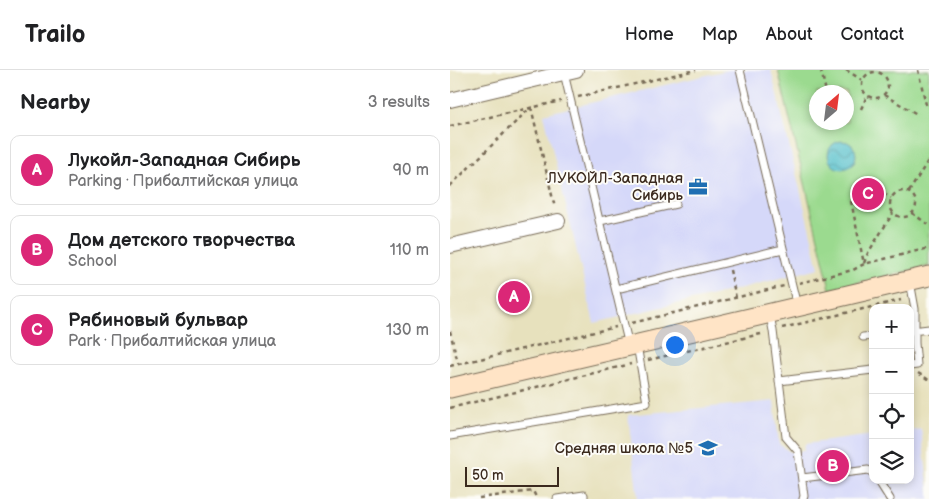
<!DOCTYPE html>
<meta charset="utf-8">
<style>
body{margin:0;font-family:"Balsamiq Sans",sans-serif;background:#f2f2f2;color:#202124}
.controls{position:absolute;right:15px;bottom:15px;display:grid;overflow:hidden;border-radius:10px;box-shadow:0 2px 8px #0003}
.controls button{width:45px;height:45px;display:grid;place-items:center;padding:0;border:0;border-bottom:1px solid #e0e0e0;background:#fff;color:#202124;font:25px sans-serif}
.compass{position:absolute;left:359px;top:15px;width:45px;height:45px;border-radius:50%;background:#fff;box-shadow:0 2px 8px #0003;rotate:28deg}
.scale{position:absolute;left:15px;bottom:12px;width:94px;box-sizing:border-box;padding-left:5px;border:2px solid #3b2a1e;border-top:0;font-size:14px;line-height:18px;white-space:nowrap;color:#3b2a1e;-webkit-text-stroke:4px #fdfcf7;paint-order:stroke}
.you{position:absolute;left:224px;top:274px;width:18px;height:18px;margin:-12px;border:4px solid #fff;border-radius:50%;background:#1a73e8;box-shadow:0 0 0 8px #1a73e833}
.badge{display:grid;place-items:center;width:32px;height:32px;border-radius:50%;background:#db2777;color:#fff;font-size:16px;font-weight:700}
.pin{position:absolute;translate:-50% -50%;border:2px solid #fff;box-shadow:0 1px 5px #0006}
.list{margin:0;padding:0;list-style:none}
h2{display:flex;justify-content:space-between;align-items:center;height:65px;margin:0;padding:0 20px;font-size:21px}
h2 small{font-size:16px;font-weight:400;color:#757577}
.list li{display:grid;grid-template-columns:32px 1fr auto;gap:15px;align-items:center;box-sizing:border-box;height:70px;margin:0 10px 10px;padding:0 10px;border:1px solid #e0e0e0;border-radius:10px}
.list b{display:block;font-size:19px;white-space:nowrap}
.list p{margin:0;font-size:16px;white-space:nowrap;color:#757577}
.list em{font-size:16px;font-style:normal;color:#757577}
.icon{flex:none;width:28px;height:28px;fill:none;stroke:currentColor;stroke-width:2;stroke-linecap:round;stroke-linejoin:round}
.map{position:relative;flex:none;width:479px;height:429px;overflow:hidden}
header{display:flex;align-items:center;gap:30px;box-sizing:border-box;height:70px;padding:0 25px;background:#fff;border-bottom:1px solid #e0e0e0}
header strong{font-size:24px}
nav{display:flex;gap:28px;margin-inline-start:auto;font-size:18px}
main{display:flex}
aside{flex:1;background:#fff}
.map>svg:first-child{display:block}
.built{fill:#d5d8f9}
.green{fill:#9bda8f;stroke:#6b8256;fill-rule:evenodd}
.water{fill:url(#water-waves);stroke:#467474}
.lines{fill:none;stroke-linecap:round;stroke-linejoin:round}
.lane-casing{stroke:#776a56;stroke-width:9}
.street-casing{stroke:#776a56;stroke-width:16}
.secondary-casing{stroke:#776a56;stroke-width:21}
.path{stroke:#776a56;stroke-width:2.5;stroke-dasharray:4 4;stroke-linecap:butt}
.lane{stroke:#fff;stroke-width:7}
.street{stroke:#fff;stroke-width:14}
.secondary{stroke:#ffe4c6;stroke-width:19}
.labels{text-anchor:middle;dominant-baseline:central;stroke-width:4;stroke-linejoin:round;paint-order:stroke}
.poi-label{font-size:15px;fill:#3b2a1e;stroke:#fdfcf7;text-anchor:end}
</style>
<header>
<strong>Trailo</strong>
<nav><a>Home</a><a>Map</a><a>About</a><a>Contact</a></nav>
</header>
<main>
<aside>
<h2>Nearby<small>3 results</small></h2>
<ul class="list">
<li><span class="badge">A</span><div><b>Лукойл-Западная Сибирь</b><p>Parking · Прибалтийская улица</p></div><em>90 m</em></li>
<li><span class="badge">B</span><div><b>Дом детского творчества</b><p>School</p></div><em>110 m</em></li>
<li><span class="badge">C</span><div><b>Рябиновый бульвар</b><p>Park · Прибалтийская улица</p></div><em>130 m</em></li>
</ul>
</aside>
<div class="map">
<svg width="479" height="429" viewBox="0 0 479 429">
<defs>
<pattern id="water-waves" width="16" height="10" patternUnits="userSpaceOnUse" patternTransform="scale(1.25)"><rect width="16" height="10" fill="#52bfcb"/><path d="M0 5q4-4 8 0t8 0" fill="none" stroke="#459ba4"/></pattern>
</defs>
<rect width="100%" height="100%" fill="#fdfcf7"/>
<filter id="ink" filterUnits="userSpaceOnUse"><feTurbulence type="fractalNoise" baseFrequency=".02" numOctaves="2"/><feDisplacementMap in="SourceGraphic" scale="10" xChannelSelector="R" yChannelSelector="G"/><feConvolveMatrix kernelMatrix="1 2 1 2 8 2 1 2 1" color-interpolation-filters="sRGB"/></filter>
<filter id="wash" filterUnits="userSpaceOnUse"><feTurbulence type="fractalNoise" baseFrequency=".0096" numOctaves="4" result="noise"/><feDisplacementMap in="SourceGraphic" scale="20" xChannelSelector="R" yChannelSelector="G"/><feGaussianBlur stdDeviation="1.12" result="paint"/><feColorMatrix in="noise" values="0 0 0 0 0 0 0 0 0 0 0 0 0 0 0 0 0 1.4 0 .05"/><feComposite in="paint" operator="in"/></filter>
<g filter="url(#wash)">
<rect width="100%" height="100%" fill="#e7e1bd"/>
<path class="built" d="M278,0H321L369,198L284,220L144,253L94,44Z
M324,331L329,374L340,382L354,381L355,374L423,365V410H460V361L471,359L479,421V429H188L178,345Z"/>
<path class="green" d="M328,0H479V196L380,219ZM367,22H397V52H367Z"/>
<path class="water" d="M378 85a14 14 0 1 1 28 0a14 14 0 1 1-28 0Z"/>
</g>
<g filter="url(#ink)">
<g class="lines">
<g class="lane-casing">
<path id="lane" d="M290,0L347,236
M114,3L179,276
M150,151L226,134
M460,211L465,239V273L467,295L460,296
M166,219L333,179
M320,245L323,261L336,367L348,381L354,426L353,429
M462,261L479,259
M413,267L423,266
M329,311L423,300
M0,366L197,333L187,275
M352,408L418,400L423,403
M428,410L440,429
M107,429L134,425V429"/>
</g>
<g class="street-casing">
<path id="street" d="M0,30L126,0
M0,176L108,151"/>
</g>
<g class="secondary-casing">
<path id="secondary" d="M0,318L479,206"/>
</g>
<path class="path" d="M371,0L376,22
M396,0L412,10
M468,0L477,39
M412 15a13 13 0 1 1 26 0a13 13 0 1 1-26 0Z
M434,25L467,44
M128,27L246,0
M81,37L105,138
M411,39L417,26
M0,56L111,31
M0,116L80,38
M427,119L441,128
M440 134a13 13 0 1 1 26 0a13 13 0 1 1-26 0Z
M459,122L479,89
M401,131L414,194
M462,143L479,155
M414,193L418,183L443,143
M280,200L286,228
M349,213L403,200L414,194L479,178
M182,253L334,216
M332,258L451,230
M0,261L8,293
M198,290L315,263
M0,296L166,257
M468,303L479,310
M0,338L181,294
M29,428L83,421L87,429"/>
<use href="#lane" class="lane"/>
<use href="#street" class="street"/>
<use href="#secondary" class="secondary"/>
</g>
</g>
<defs>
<g id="office-bare" transform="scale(1.5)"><path d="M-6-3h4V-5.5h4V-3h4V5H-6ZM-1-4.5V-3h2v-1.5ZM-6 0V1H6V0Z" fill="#1f6fb2" stroke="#fdfcf7" stroke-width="2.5" paint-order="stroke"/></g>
<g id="school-bare" transform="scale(1.5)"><path d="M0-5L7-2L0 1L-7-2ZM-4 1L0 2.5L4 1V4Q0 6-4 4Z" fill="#1f6fb2" stroke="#fdfcf7" stroke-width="2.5" paint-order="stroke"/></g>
</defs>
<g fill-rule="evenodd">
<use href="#office-bare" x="248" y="117"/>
<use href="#school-bare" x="258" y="378"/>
</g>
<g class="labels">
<g class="poi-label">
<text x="233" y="108">ЛУКОЙЛ-Западная<tspan x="233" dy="17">Сибирь</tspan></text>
<text x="243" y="378">Средняя школа №5</text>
</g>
</g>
</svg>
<div class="controls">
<button>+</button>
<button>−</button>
<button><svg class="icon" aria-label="locate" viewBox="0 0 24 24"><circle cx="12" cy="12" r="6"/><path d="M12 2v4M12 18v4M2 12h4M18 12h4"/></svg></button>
<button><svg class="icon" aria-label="layers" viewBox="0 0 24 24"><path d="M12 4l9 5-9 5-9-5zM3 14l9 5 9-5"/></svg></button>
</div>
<svg class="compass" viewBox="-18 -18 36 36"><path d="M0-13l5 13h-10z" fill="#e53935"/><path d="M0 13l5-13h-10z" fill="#757577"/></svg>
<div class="scale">50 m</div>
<div class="you"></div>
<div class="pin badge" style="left:64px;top:227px">A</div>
<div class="pin badge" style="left:383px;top:396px">B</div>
<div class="pin badge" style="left:418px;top:124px">C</div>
</div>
</main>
